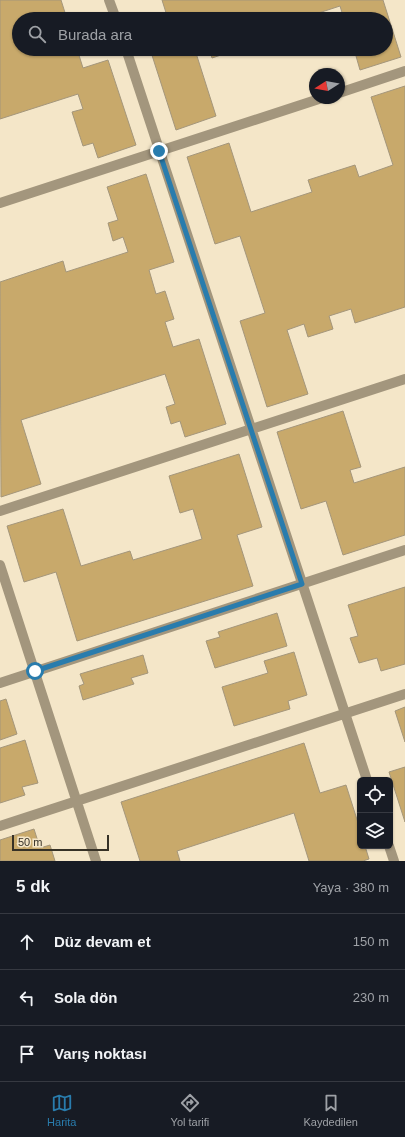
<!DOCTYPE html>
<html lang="tr">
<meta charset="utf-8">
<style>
body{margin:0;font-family:Helvetica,sans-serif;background:#242831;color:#f1f3f6}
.controls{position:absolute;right:12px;bottom:12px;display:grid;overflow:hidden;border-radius:6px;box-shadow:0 1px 3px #0004}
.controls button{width:36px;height:36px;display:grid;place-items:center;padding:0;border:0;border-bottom:1px solid #363941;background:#171b24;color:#f1f3f6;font:20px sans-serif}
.compass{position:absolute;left:309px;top:68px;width:36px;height:36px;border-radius:50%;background:#171b24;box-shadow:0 1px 3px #0004;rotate:259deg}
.scale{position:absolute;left:12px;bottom:10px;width:97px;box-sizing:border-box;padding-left:4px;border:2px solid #363126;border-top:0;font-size:11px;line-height:14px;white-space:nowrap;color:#363126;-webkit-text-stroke:3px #f4e6c8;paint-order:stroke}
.stop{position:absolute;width:12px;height:12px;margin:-9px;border:3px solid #297cad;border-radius:50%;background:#fff}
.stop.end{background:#297cad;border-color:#fff;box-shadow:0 1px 4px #0008}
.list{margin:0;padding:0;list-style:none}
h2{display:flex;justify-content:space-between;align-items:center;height:52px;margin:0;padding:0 16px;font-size:17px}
h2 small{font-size:13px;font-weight:400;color:#9ea1a6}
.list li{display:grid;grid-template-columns:26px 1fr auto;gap:12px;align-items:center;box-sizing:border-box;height:56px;padding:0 16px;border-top:1px solid #363941}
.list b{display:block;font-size:15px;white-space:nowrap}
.list em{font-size:13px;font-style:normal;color:#9ea1a6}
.icon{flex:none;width:22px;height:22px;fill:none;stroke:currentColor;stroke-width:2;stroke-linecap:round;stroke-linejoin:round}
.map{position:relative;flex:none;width:405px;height:861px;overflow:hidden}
.search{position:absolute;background:#171b24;box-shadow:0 1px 3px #0004;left:12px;right:12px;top:12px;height:44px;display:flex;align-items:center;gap:10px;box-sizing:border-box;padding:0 14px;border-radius:22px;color:#9ea1a6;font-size:15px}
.sheet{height:220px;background:#171b24}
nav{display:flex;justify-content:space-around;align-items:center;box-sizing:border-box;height:56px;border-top:1px solid #363941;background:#171b24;font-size:11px;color:#9ea1a6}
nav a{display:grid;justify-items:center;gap:2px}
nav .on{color:#297cad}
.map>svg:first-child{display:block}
.building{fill:#c8a96b;stroke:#a4967b}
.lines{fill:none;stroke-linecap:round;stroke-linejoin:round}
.minor{stroke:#a3967d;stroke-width:10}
.route{stroke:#297cad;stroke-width:5}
</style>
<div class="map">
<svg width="405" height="861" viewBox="0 0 405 861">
<rect width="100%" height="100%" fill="#f4e6c8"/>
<path class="building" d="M0,0H61L67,19H19V49H77L83,68L108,60L136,145L98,158L93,143L83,146L72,112L83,109L78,94L0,119Z
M162,0H383L401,57L360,70L354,49H386V19H344L340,6L300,19H168Z
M150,49H208L196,53L216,116L176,130Z
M209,49H235L236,50L212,58Z
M405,86V307L355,323L351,309L329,316L333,329L308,337L304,324L287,330L308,394L267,407L240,321L265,313L240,236L215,244L187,157L229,143L251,212L312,192L308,180L355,165L359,177L393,165L371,97Z
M146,174L174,262L149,270L156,294L165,291L174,319L165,322L173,347L199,339L226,424L185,437L180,421L171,424L166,407L175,404L165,374L21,420L41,484L1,497L0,282L63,261L66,272L128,252L123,237L113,241L108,223L118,220L107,187Z
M343,411L361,467L350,470L354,483L405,467V535L343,555L326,501L301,509L277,432Z
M239,454L262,527L237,535L253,586L77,641L56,572L24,582L7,526L63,509L81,566L130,551L133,560L202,539L193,509L180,513L169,476Z
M405,587V664L381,671L377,658L359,663L350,638L358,636L348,605Z
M277,613L287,646L215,668L206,641L220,637L218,632Z
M294,652L307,695L288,701L290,709L234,726L222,687L268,673L264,661Z
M143,655L148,673L131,678L134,684L83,700L79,686L84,684L80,674Z
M6,699L17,734L0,740V701Z
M405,707V742L395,711Z
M25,740L38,783L22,787L25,795L0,803V748Z
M304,743L320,793L346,785L360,829V846H365L369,859L363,861H309L294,813L177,851L180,861H140L121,802Z
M405,767V822L389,772Z
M34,829L40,848L50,845L55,861H0V840Z"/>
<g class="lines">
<path class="minor" d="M109,0L116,19
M126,49L367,780
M339,93L405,71
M0,203L322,98
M0,511L405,379
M0,565L96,861
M0,683L405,550
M0,826L405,694
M389,846L394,861"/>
</g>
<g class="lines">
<path class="route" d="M35,671L302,584L159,151"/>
</g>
</svg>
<div class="controls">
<button><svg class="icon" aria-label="locate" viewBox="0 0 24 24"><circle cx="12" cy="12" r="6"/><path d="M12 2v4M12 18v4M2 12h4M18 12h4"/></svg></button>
<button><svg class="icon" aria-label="layers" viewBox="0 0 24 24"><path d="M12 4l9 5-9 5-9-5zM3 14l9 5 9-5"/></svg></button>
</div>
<svg class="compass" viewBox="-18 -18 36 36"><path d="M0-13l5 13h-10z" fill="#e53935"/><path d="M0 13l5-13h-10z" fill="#9ea1a6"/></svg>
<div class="scale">50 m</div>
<div class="stop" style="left:35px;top:671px"></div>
<div class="stop end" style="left:159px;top:151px"></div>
<div class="search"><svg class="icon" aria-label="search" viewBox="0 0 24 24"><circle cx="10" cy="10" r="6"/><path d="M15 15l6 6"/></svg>Burada ara</div>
</div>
<section class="sheet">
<h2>5 dk<small>Yaya · 380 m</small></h2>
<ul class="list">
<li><svg class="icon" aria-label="ahead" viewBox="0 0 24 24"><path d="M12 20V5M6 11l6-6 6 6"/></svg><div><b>Düz devam et</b></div><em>150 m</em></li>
<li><svg class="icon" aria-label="left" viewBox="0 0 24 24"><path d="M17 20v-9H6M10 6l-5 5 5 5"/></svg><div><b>Sola dön</b></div><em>230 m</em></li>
<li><svg class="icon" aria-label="arrive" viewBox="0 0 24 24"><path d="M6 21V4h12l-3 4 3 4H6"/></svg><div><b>Varış noktası</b></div></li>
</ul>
</section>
<nav>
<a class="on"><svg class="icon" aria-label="map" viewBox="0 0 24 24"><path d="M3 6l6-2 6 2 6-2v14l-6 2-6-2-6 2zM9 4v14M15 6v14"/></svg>Harita</a>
<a><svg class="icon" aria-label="directions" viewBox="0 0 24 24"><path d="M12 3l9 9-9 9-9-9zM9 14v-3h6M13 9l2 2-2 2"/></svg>Yol tarifi</a>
<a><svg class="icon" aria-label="saved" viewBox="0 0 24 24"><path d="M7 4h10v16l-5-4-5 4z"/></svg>Kaydedilen</a>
</nav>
